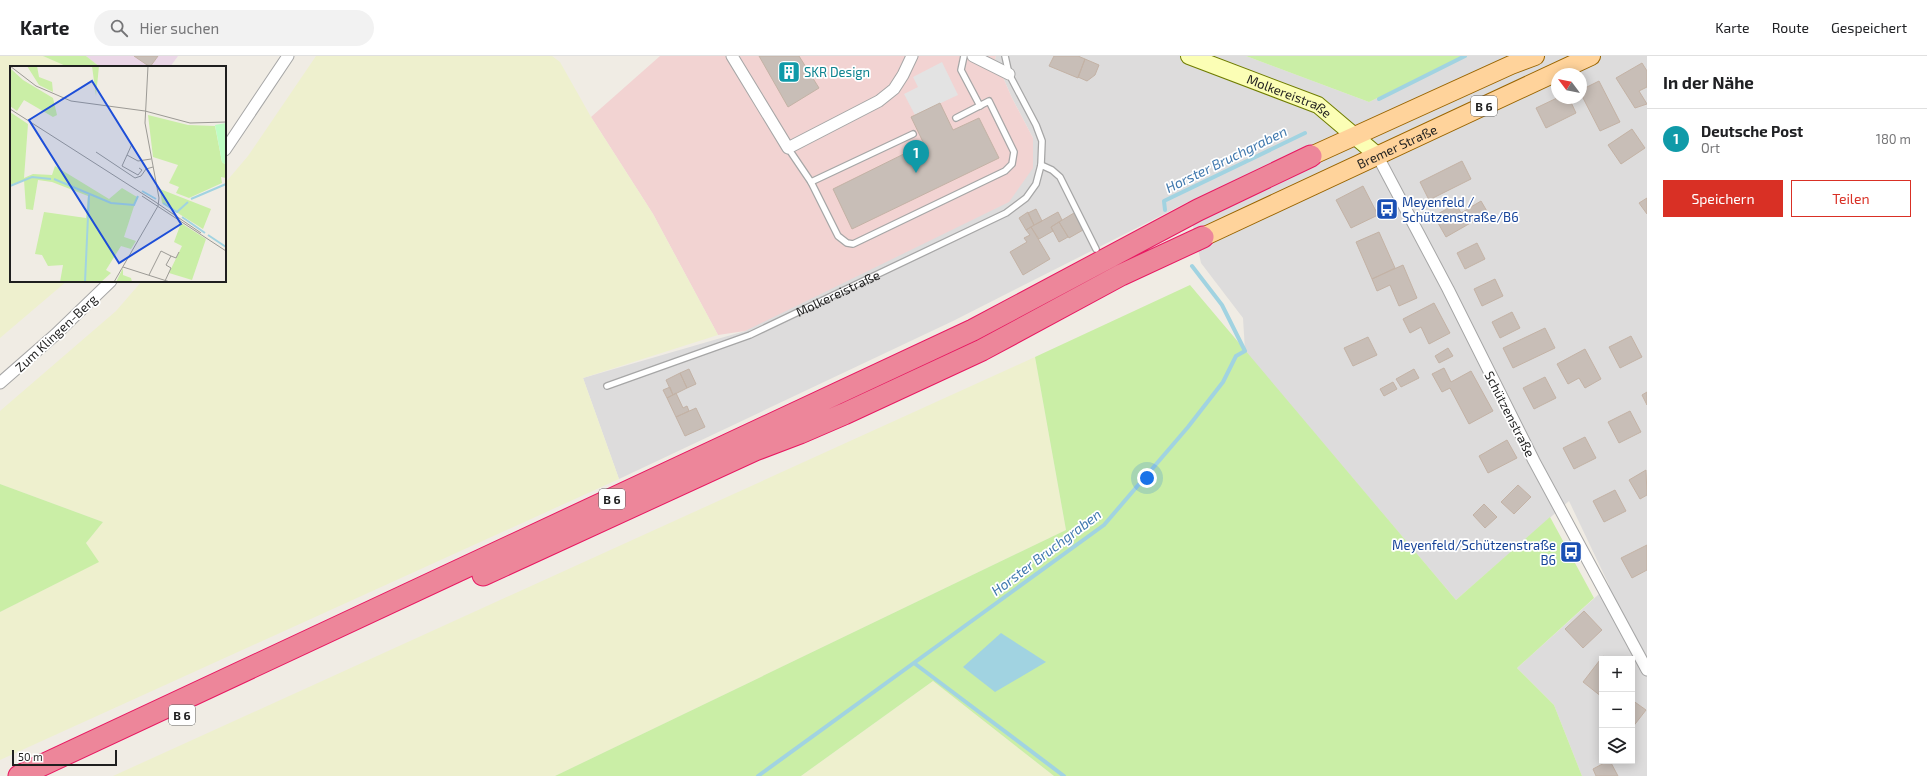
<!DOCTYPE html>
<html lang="de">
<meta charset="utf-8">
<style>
body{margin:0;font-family:"Exo 2",sans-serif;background:#f2f2f2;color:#202124}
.controls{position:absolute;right:12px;bottom:12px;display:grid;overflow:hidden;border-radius:0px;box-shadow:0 2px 10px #0003}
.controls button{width:36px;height:36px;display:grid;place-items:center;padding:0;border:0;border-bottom:1px solid #e0e0e0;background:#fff;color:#202124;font:20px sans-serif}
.compass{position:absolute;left:1551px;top:12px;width:36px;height:36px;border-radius:50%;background:#fff;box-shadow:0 2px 10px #0003;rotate:302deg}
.scale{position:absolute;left:12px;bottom:10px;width:105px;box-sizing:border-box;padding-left:4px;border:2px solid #1f1f1f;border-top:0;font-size:11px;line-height:14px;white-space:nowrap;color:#1f1f1f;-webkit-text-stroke:3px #fff;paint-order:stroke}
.you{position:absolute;left:1147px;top:422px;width:14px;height:14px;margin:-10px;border:3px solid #fff;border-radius:50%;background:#1a73e8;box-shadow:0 0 0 6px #1a73e833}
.badge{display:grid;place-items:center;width:26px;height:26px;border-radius:50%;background:#d93025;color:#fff;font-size:13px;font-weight:700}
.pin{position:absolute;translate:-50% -33px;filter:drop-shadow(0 1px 2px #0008)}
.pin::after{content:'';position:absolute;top:21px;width:14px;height:12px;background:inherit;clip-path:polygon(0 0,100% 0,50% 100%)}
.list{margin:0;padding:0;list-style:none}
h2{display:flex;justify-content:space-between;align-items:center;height:52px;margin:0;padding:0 16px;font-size:17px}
h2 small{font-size:13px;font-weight:400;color:#757577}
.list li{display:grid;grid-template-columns:26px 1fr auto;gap:12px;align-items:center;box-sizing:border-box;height:60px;padding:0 16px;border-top:1px solid #e0e0e0}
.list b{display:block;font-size:15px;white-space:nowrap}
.list p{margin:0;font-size:13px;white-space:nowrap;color:#757577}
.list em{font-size:13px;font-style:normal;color:#757577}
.actions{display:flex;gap:8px;padding:12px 16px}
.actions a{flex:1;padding:9px 0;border:1px solid #d93025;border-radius:0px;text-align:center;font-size:14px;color:#d93025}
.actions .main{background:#d93025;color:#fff}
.icon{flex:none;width:22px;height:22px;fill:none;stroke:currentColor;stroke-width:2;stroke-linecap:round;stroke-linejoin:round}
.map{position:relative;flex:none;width:1647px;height:720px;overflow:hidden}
header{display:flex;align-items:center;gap:24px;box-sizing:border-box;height:56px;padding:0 20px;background:#fff;border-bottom:1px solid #e0e0e0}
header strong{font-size:19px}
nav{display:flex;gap:22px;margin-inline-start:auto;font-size:14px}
.search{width:280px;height:36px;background:#f2f2f2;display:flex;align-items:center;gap:10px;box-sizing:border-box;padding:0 14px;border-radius:22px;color:#757577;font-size:15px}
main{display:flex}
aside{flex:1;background:#fff}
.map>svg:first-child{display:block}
.residential{fill:#dddcdc;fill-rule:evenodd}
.commercial{fill:#f2d3d2}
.industrial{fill:#ead6e6}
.farmland{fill:#eef0ce}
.grass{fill:#caeea6}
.parking{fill:#e3e3e3}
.water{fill:#a1d3e1}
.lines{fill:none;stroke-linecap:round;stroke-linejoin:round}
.stream{stroke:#a1d3e1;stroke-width:4}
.building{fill:#c8beb7;stroke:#c3b2a5}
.lane-casing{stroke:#a6a6a6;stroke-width:8}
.street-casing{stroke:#a6a6a6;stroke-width:13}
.secondary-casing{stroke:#6f7c00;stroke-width:18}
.primary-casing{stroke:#9a6500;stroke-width:20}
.highway-casing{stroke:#e81861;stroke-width:23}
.lane{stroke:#fff;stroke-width:5.5}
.street{stroke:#fff;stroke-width:11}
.secondary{stroke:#fbfeb5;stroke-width:16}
.primary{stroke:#ffd39b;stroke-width:18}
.highway{stroke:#ed869a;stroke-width:21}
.labels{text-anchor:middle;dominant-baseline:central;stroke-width:3.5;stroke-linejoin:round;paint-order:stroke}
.shield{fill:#fff;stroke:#626262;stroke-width:1}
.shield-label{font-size:12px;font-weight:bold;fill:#1f1f1f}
.culture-label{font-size:13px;fill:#0d838f;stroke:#fff;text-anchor:start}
.street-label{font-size:13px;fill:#1f1f1f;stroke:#fff}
.transit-label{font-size:13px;fill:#164399;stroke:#fff;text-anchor:start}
.water-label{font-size:14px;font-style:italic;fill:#4179ae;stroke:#fff}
.inset-river{fill:none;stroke:#a1d3e1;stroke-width:2}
.inset-road{fill:none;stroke:#9c9a95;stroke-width:1}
.view{fill:#1d4ed8;fill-opacity:0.15;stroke:#1d4ed8;stroke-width:2}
.inset-edge{fill:none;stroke:#1f1f1f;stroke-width:2}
</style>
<header>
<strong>Karte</strong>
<div class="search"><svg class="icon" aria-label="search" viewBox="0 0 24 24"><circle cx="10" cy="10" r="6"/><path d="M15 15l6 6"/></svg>Hier suchen</div>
<nav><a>Karte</a><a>Route</a><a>Gespeichert</a></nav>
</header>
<main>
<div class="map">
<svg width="1647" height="720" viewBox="0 0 1647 720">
<rect width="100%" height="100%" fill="#f0ece4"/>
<path class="residential" d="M996,0H1246L1369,46L1465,0H1647V720H1582L1554,649L1517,612L1609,529L1569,445L1456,544L1245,295L1243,262L1201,207L1188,146L953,265L619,423L583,322L745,275L1033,82L1012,42L995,3ZM1557,18H1581V42H1557ZM1602,603H1632V705H1602Z"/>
<path class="commercial" d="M660,0H996L995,3L1012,42L1033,82V112L1009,146L745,275L718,279L653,158L591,61Z"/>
<path class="industrial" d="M86,0H178L170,11H100Z"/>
<path class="farmland" d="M0,0H43L68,11H11V225H67L0,282Z
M316,0H552L560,6L591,61L653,158L718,279L583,322L619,423L0,704V556L98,506L86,487L103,466L0,428V355L116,255L142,225H225V127L248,100Z
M1035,301L1066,474L555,720H113Z
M933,625L1054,720H801Z"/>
<path class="grass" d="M43,0H86L100,11H68Z
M1246,0H1465L1369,46Z
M1190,229L1456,544L1550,461L1594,542L1517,612L1554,649L1582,720H1054L933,625L801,720H555L1066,474L1035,301Z
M0,428L103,466L86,487L99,506L0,556Z"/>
<path class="parking" d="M942,6L958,39L915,59L904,38L918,31L913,21Z"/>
<path class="water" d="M1001,577L1046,606L995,636L963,611Z"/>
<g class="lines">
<path class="stream" d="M1379,43L1465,0
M1165,154L1164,145L1305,77
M914,607L1064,720
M758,720L1104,469L1188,371L1223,326L1236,300L1245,295L1222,249L1192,210"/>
</g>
<path class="building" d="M134,0H158L150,11Z
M759,0H799L819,32L788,51Z
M1054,0H1078L1085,3L1078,22L1049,10Z
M1085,3L1099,9L1095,19L1087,25L1078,21Z
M1642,7L1647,15V31L1639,35L1647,48L1635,52L1616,22Z
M1599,25L1620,66L1600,75L1581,38V34Z
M1557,42H1569L1576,57L1546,72L1536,52Z
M940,47L953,74L979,62L999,102L852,173L833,133L924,88L911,61Z
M1632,73L1645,92L1621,108L1608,89Z
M1462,105L1471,123L1429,144L1420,126Z
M1363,130L1378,159L1351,172L1336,144Z
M1647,142V158L1639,147Z
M1481,145L1488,157L1446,181L1434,160L1456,148L1461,157Z
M1036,153L1042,165L1034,169L1028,157Z
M1028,156L1034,169L1026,174L1019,162Z
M1058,156L1062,164L1051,171L1053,175L1039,183L1031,171Z
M1074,157L1083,174L1069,182L1059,166Z
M1059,166L1068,181L1059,186L1051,171Z
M1031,171L1050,203L1023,219L1010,196L1027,186L1024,182L1030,179L1026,174Z
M1379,176L1395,212L1372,223L1356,186Z
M1477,187L1485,203L1465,213L1457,197Z
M1403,209L1417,242L1399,250L1390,229L1377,235L1372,223Z
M1495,223L1503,240L1482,250L1474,233Z
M1434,247L1450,277L1429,288L1421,271L1410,277L1403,263Z
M1512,256L1520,272L1500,282L1492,266Z
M1545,272L1555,292L1513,312L1503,292Z
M1631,280L1642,301L1620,312L1609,291Z
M1368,281L1377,299L1353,310L1344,292Z
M1448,292L1453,300L1439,307L1435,300Z
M1585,293L1601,323L1585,332L1579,322L1568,328L1557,308Z
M1444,312L1451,326L1471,315L1493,355L1469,368L1450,332L1442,336L1432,318Z
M689,313L696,328L687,332L680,317Z
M1414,313L1419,322L1401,331L1396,323Z
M680,317L687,332L673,339L666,324Z
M1545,321L1556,342L1534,353L1523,332Z
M1393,326L1397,333L1384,340L1380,333Z
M670,331L673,339L667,342L663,334Z
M1647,336V349L1642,339Z
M676,337L683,352L687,350L689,355L676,361L667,342Z
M696,352L705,371L685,380L676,361Z
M1630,355L1641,376L1619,387L1608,366Z
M1585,381L1596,402L1574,413L1563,392Z
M1507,384L1517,402L1488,417L1479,400Z
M1646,414L1647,439L1640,443L1629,424Z
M1518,429L1531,441L1514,458L1501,446Z
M1615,434L1626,455L1604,466L1593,445Z
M1484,448L1497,461L1485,472L1473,459Z
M1647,489V514L1632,522L1621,502Z
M1584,555L1602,574L1583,592L1565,573Z
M1603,600L1607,603H1602V641L1583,626Z
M1632,644L1646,654L1632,672Z
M1608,705H1610L1618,720H1596L1593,713Z"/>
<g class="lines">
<g class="lane-casing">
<g id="lane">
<path d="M964,0L961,14L980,50"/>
<path d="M788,92L811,126L838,180L847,187L853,188L1005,115L1012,108L1014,96L989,45L956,62"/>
<path d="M1041,109L1052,114L1060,121L1096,193"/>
<path d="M811,126L913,78"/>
<path id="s1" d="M607,330L750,279L1006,157L1026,142L1036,128L1041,109L1042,85L1036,69L1009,18L1005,0"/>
</g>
</g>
<g class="street-casing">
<path id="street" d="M732,0L788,92L879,45L894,33L903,19L912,0
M973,0L1009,18
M225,94L288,0
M1377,99L1448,233L1534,405L1647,614
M0,327L55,279L111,225"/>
</g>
<g class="secondary-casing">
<g id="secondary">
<path id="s2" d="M1189,0L1318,49L1377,99"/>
</g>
</g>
<g class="primary-casing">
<g id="primary">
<path d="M1311,100L1511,9L1535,0"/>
<path id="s3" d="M1203,181L1591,0"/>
</g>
</g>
<g class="highway-casing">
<path id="highway" d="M483,519L755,394L800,377L844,358L982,294L1121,219L1203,181
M19,720L973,274L1198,154L1311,100"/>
</g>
<use href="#lane" class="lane"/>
<use href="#street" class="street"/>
<use href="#secondary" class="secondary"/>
<use href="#primary" class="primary"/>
<use href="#highway" class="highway"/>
</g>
<defs>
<g id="building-square" transform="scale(1.15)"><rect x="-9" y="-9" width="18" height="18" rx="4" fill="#0f9aa8" stroke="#fff"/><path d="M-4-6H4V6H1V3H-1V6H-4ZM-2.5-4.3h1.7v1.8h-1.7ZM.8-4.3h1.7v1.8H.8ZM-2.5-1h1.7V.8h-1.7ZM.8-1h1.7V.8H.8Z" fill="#fff"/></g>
<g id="bus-square" transform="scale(1.15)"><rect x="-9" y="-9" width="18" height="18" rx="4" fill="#1a4fb4" stroke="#fff"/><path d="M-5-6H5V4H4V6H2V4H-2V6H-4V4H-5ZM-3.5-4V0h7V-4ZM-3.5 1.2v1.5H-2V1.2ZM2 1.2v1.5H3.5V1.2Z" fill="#fff"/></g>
</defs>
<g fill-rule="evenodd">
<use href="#building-square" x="789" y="16"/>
<use href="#bus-square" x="1387" y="153"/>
<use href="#bus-square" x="1571" y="496"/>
</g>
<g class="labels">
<g class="shield">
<rect x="1471" y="40" width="26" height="20" rx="3"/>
<rect x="599" y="433" width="26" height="20" rx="3"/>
<rect x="169" y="649" width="26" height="20" rx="3"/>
</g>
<g class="shield-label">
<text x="1484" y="50">B 6</text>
<text x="612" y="443">B 6</text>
<text x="182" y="659">B 6</text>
</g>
<g class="culture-label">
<text x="804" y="16">SKR Design</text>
</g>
<g class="street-label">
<text stroke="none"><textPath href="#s2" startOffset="108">Molkereistraße</textPath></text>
<text stroke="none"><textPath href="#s3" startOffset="214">Bremer Straße</textPath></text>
<text stroke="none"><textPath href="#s1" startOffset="249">Molkereistraße</textPath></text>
<text transform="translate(56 277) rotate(-43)">Zum Klingen-Berg</text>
<text transform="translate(1510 358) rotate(63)">Schützenstraße</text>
</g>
<g class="transit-label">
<text x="1402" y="146">Meyenfeld /<tspan x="1402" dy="15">Schützenstraße/B6</tspan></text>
<text x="1556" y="489" text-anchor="end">Meyenfeld/Schützenstraße<tspan x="1556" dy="15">B6</tspan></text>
</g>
<g class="water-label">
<text transform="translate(1226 103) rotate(-26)">Horster Bruchgraben</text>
<text transform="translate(1046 496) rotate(-37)">Horster Bruchgraben</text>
</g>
</g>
<g transform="translate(10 10)">
<rect width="216" height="216" fill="#f0ece4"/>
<path d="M17,0H27L29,11L42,16L43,26L29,19ZM82,0H89L86,30ZM0,2L13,14L43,32L47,49L43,51L14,34L7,45L0,40ZM0,46L18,58L14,112L23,108L42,109L45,100L99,133L112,122L127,131L114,171L126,175L121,183L111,180L96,204L101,207L91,216H50L53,199L38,200L32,189L25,188L34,146L76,152L78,130L42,116L28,114L23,144L16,143L14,114L0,119ZM138,49L178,59L205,60L212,96L216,99V112L211,111L212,117L179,132L166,127L169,121L159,117L168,99L143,91ZM150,123L201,143L193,163L152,137ZM171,157L196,173L182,214L159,207L172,180L164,176ZM113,202V209L121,212L122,216H106Z" fill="#caeea6"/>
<path d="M216,57V99L212,96L205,59Z" fill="#befdc3"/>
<path class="inset-river" d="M44,113L101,137L124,139L128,130M0,120L22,111L41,113M132,125L146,133M181,133L216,118M153,137L167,146L178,136M172,151L195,167M198,169L216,181M75,216L79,129"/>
<path class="inset-road" d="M0,0L26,20L61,35L135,45L180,57L216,56M0,43L144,135M122,78L117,89L128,95L141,93M86,86L125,112L131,110L136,103L143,101M117,89L112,100L128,109L132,104L129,102M132,130L216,185M144,135L191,167M161,190L166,192L169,186M113,201L160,216M139,209L151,185L161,190L156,199L161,202L155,215M104,216L148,140L149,132L135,57L138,0"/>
<path class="view" d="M82,15L171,158L109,197L19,54Z"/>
<rect width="216" height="216" class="inset-edge"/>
</g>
</svg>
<div class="controls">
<button>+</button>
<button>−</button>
<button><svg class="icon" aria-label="layers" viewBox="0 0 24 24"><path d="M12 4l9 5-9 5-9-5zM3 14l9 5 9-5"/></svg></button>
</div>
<svg class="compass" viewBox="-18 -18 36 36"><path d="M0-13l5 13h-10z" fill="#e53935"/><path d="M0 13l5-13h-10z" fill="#757577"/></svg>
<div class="scale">50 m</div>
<div class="you"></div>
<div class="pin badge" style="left:916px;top:117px;background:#0f9aa8">1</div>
</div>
<aside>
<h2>In der Nähe<small></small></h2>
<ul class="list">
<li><span class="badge" style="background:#0f9aa8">1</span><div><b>Deutsche Post</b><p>Ort</p></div><em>180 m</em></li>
</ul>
<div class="actions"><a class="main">Speichern</a><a>Teilen</a></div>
</aside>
</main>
